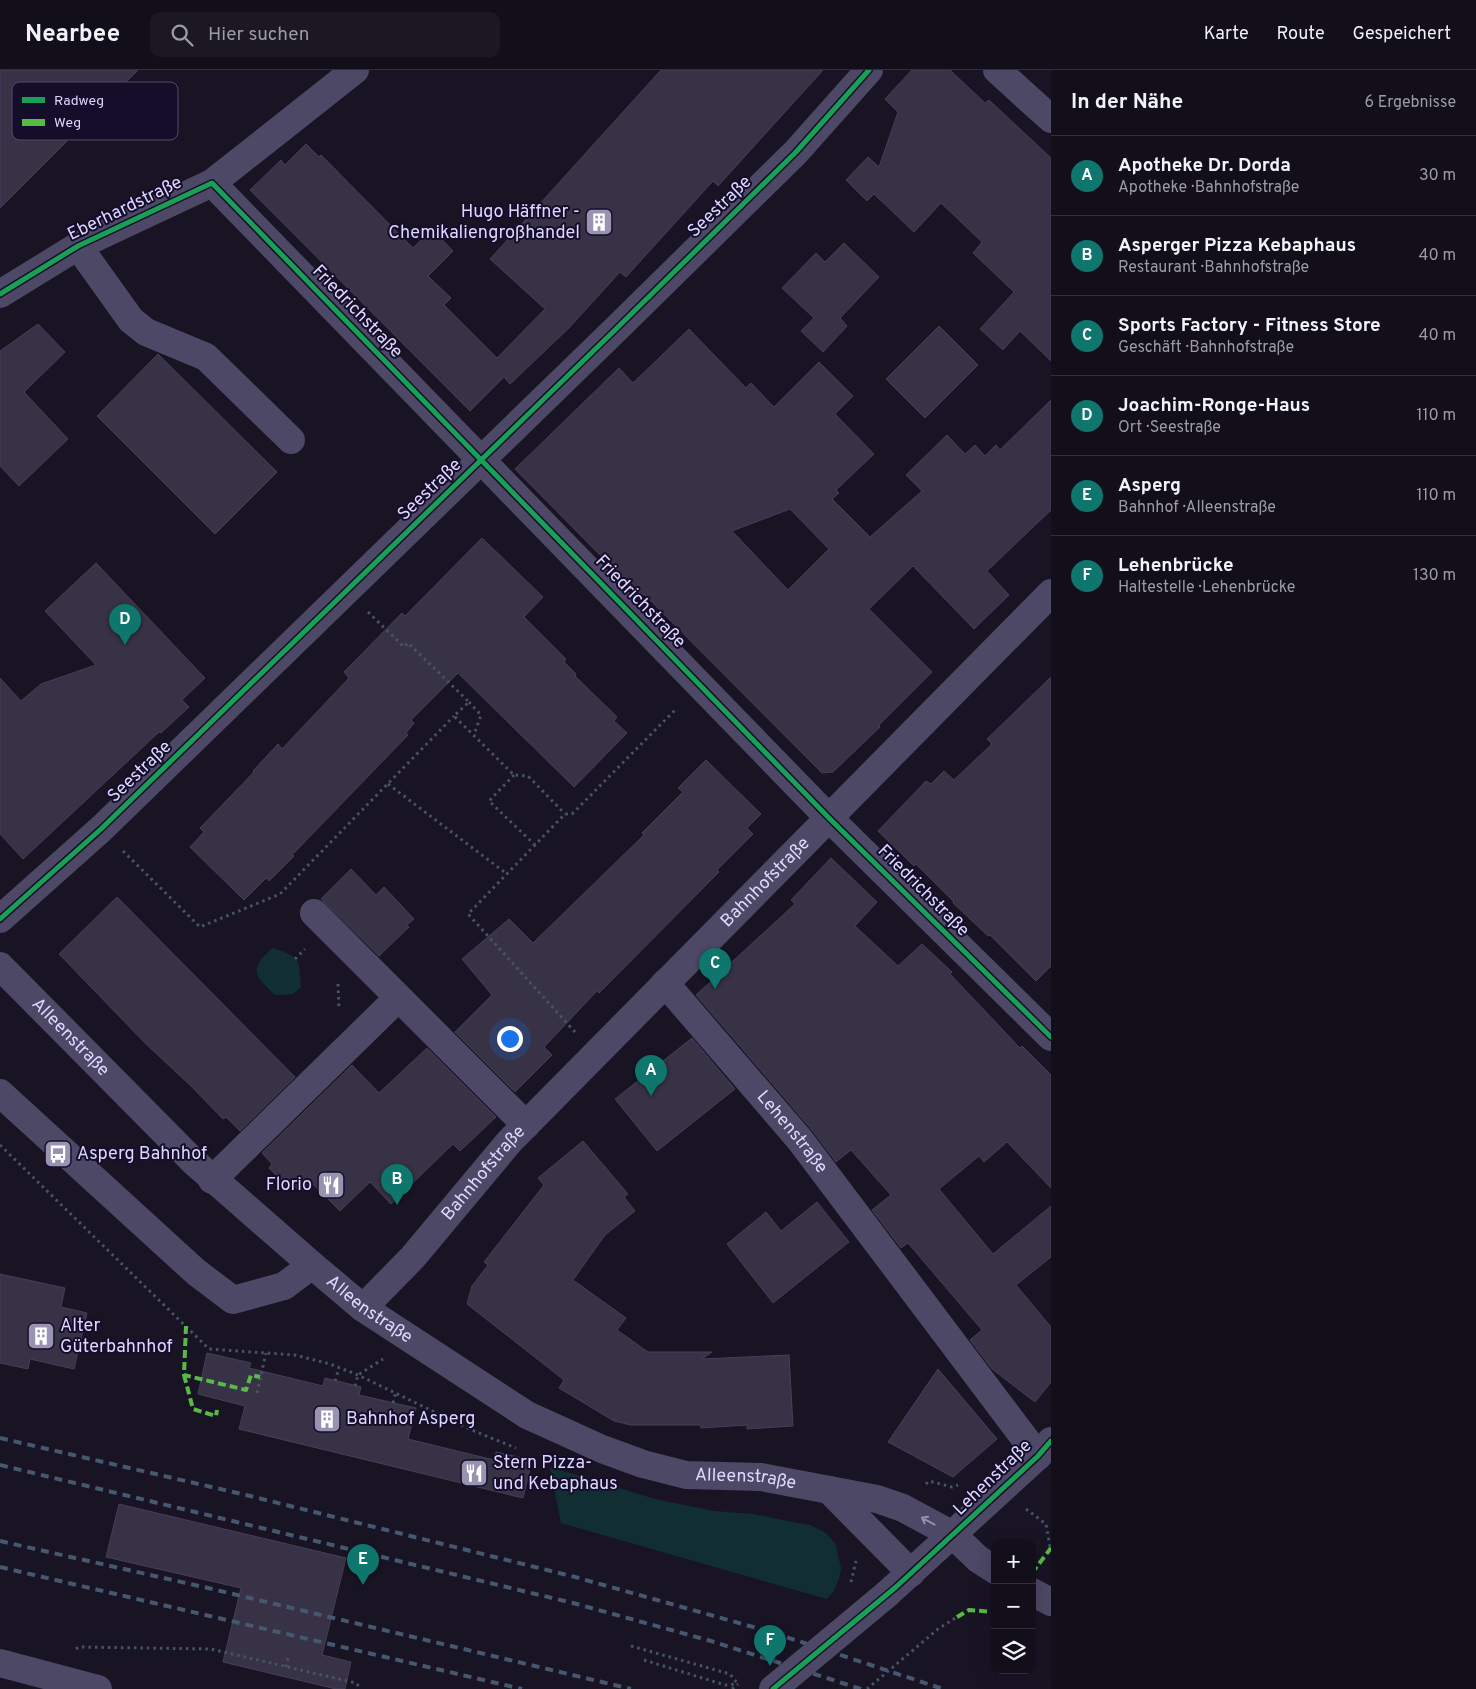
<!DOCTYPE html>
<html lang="de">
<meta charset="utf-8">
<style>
body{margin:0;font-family:Overpass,sans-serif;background:#1b1824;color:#f1f3f6}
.controls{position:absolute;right:15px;bottom:15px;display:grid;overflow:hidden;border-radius:10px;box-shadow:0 5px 20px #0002}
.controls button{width:45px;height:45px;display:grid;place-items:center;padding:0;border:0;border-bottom:1px solid #312f3a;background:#120f1b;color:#f1f3f6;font:25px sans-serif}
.you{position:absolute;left:509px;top:968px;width:18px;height:18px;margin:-12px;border:4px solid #fff;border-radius:50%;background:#1a73e8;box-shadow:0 0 0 8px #1a73e833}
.badge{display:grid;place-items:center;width:32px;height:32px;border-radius:50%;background:#0f766e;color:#fff;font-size:16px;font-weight:700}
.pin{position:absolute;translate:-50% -41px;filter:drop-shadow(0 1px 2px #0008)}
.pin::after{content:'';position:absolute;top:26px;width:18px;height:15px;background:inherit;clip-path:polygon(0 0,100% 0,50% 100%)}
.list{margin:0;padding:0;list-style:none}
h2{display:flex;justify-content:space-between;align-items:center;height:65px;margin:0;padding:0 20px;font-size:21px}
h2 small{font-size:16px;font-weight:400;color:#9c9ca3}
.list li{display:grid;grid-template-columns:32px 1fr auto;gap:15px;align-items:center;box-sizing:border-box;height:80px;padding:0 20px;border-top:1px solid #312f3a}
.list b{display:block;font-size:19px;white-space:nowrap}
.list p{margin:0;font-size:16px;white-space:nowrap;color:#9c9ca3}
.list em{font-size:16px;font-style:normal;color:#9c9ca3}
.icon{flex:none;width:28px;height:28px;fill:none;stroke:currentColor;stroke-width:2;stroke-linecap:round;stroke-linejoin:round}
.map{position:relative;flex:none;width:1051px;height:1619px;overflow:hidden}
header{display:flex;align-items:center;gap:30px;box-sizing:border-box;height:70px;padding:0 25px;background:#120f1b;border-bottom:1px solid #312f3a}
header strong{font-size:24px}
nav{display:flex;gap:28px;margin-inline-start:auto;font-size:18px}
.search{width:350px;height:45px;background:#1b1824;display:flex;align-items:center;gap:12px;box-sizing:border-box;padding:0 18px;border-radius:10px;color:#9c9ca3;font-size:19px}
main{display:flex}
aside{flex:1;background:#120f1b}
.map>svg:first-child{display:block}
.green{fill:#112f33}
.building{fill:#373246;stroke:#453f58;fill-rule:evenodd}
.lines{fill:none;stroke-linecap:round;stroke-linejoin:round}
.path{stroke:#465466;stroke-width:3;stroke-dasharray:2.5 4;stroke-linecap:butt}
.minor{stroke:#4c4865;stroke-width:28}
.rail{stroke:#46586f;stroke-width:4;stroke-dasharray:8 6;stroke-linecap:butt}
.path-bridge{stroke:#465466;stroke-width:3;stroke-dasharray:2.5 4;stroke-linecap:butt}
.minor-bridge{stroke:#4c4865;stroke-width:28}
.quiet{stroke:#58b947;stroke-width:4;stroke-dasharray:8 4;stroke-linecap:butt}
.cycleway-casing{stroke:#150e2a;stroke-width:8}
.cycleway{stroke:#1a9f57;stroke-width:5}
.oneway{stroke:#9590b2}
.labels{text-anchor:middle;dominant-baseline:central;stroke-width:4;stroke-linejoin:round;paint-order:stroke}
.street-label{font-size:18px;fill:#ded7ff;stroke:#150e2a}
.poi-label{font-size:18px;fill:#ded7ff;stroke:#150e2a;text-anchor:start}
.key{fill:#150e2a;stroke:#514a6a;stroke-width:1}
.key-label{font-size:14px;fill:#ded7ff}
</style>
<header>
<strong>Nearbee</strong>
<div class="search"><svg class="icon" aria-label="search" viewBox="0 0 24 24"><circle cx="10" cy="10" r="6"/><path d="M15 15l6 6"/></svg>Hier suchen</div>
<nav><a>Karte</a><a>Route</a><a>Gespeichert</a></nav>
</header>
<main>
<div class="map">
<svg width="1051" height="1619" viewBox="0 0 1051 1619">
<rect width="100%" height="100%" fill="#181424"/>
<path class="green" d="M273,878C301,888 299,888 301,917L293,924L275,925C254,905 248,899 273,878Z
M550,1397L655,1429L714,1441L753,1444L788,1451L810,1455L826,1463L836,1475L841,1498L839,1509L833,1522L827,1529L561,1453Z"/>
<path class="building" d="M0,0H138L0,138Z
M661,0H823L718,116L713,111L626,207L620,202L568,259L510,314L504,307L470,341L250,120L281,90L285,95L306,74L319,87L321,85L413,178L432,159L453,181L428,206L451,228L444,235L497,288L545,239L490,189Z
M912,0H950L985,33L989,30L1051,88V291L1020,261L1003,280L980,259L1014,222L973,183L982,172L941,133L914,162L874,124L867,131L846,110L868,87L879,97L898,42L885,29Z
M844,173L879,207L840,248L847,256L823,282L801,261L814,248L782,218L816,183L825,192Z
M38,254L65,282L24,322L68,369L19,416L0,396V281Z
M939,256L978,295L925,348L886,309Z
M689,259L746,318L751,313L774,337L819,292L853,326L835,344L874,384L836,420L839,423L832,429L870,467L922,421L906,405L947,365L965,384L975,375L985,386L996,375L1000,380L1051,330V440L987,501L1009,525L974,559L913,496L869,539L932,602L879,655L880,657L833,702L822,703L644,524L643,526L601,486L515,399L619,298L633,313ZM790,439L829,479L788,520L732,461Z
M158,284L277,402L215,464L97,346Z
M482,468L543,527L524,547L566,589L564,592L576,604L575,606L617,647L614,651L627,663L574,717L458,603L411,650L414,653L406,663L408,665L292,785L294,786L269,811L266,808L244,830L190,777L204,762L200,758L254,702L253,701L278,674L282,679L349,608L344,602L402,543L405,546Z
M96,493L205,608L182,630L189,637L161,663L159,662L23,789L0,764V608L21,631L41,614L96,595L45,541Z
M1051,607V896L1036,911L990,865L988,866L953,833L954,832L916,794L914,796L878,761L926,711L931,714L944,701L954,710L992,674L987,669Z
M706,690L761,744L747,758L753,764L717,800L719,802L599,923L597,921L544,977L552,985L515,1022L455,962L492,925L462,889L509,849L533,873L644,765L642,763L683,722L678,718Z
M831,788L877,832L855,856L898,896L922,874L952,902L950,904L1020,978L1022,976L1051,1005V1118L1007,1072L984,1092L979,1086L939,1119L993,1184L1051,1136V1187L1016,1215L1051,1257V1312L1035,1332L992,1299L970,1270L982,1260L908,1173L901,1178L872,1140L891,1125L851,1080L836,1092L812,1060L696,925L795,834L791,830Z
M351,799L376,825L384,817L414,849L407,855L409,857L379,886L321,829Z
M117,827L295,1007L240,1061L226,1047L223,1049L191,1016L146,974L59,884Z
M692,968L735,1019L657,1081L615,1029Z
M427,978L496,1047L460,1081L453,1074L391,1134L370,1112L340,1141L311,1112L300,1122L290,1112L286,1115L269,1098L272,1094L262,1083L352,995L379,1023Z
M583,1071L628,1124L624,1127L635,1141L605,1165L573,1210L626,1248L617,1260L648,1282H712L702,1289L789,1285L793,1356L747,1359V1355L701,1358L700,1355H631L614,1351L559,1318L564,1310L467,1234L472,1216L488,1195L484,1192L544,1115L538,1108Z
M817,1132L849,1172L773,1233L727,1174L766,1142L781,1161Z
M0,1204L65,1218L61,1237L87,1243L74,1299L30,1289L28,1299L0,1293Z
M207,1283L251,1293L249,1298L323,1316L325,1308L361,1317L359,1325L416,1338L408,1369L494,1390L496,1382L532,1390L523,1428L239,1359L245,1336L198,1324Z
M938,1299L997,1369L953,1407L888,1372Z
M119,1434L346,1488L322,1585L351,1592L345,1619H336L223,1592L241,1518L106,1487Z"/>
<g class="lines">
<path class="path" d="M368,542L404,577L408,573L469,632L454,646L514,705L528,706L565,744
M469,632L481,645L474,665
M514,705L489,731L535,775
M388,714L507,804
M123,781L200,857L280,824L454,646
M295,889L305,879
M338,914L339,940
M575,962L468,844L565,744H572L677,638
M0,1075L209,1279L295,1285L330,1294L358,1305L474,1361L516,1378
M335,1311L339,1298
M355,1316L358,1305L383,1289
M257,1323L266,1283
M393,1333L396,1322
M926,1414L929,1411L952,1417L958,1415
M1026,1439L1046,1454L1050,1477
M851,1512L856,1491
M631,1576L730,1604L738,1614
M76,1579L79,1577L211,1579L356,1613L361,1619
M644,1590L725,1615L737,1614
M286,1597L288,1588
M732,1619L738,1614"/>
<g class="minor">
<path d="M997,0L1051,49"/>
<path d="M212,113L829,748L1051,967"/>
<path d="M78,176L131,250L146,262L206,287L291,370"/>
<path d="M0,224L78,176L212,113L355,0"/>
<path d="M314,843L526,1055"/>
<path d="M0,849L101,759L615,260L796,82L869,0"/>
<path id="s1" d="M0,896L194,1092L312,1195L363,1238L527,1345L602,1379L643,1394L686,1405L761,1407L877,1429L903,1438L953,1465L978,1489L995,1500"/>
<path id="s2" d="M665,913L800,1070L1038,1386"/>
<path d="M0,1023L196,1202L233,1230L284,1216L312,1195"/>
<path d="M212,1110L398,928"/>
<path id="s3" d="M363,1238L413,1187L509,1072L1051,523"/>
<path d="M829,1420L911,1503"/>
<path d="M1032,1522L1051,1532"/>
<path d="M887,1524L1038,1386L1051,1371"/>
<path d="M0,1593L98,1619"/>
</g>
<path class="rail" d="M0,1368L246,1425L575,1507L771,1562L943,1619
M0,1395L573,1533L711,1571L861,1619
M0,1471L208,1518L631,1619
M0,1497L522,1619"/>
<path class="path-bridge" d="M867,1619L938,1559L957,1547"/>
<path class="minor-bridge" d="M773,1619L887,1524"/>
<path class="quiet" d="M186,1256L184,1305L246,1320L251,1305L260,1307
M184,1305L193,1339L216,1346L217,1340
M1032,1503L1051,1478
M957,1547L969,1540L995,1542"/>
<g class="cycleway-casing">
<path id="cycleway" d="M0,224L78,176L212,113L829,748L1051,967
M0,849L101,759L615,260L796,82L869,0
M773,1619L896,1517L1038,1386L1051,1371"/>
</g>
<use href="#cycleway" class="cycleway"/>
</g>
<defs><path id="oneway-shaft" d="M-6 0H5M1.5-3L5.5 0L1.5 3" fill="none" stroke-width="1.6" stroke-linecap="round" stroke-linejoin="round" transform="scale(1.25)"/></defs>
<use class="oneway" href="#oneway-shaft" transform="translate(928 1451) rotate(-152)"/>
<defs>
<g id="building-square" transform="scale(1.4375)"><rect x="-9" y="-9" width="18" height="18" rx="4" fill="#9993b2" stroke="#150e2a"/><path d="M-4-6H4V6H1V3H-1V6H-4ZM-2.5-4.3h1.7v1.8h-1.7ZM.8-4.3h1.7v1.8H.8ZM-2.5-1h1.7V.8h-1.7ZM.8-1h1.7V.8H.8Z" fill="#fff"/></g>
<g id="bus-square" transform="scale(1.4375)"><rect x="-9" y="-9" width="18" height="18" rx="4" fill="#9993b2" stroke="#150e2a"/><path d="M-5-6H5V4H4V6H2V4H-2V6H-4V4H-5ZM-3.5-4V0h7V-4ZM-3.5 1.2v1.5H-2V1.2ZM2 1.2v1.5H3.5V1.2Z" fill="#fff"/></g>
<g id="restaurant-square" transform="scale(1.4375)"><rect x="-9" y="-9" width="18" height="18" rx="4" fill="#9993b2" stroke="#150e2a"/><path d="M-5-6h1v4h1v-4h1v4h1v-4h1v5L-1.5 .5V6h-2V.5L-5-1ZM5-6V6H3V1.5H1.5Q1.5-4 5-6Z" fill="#fff"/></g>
</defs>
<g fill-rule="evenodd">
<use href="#building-square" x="599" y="152"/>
<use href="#bus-square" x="58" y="1084"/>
<use href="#restaurant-square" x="331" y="1115"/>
<use href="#building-square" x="41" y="1266"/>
<use href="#building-square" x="327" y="1349"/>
<use href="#restaurant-square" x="474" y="1403"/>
</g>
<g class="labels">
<g class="street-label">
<text transform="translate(720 137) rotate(-44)">Seestraße</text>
<text transform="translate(125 139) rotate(-26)">Eberhardstraße</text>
<text transform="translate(357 242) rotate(46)">Friedrichstraße</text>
<text transform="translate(430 420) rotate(-44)">Seestraße</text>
<text transform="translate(640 532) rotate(46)">Friedrichstraße</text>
<text transform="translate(140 702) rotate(-44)">Seestraße</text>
<text stroke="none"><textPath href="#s3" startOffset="586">Bahnhofstraße</textPath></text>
<text transform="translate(923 821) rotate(45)">Friedrichstraße</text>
<text stroke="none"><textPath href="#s1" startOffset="100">Alleenstraße</textPath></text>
<text stroke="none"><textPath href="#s2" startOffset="196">Lehenstraße</textPath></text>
<text stroke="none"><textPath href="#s3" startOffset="181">Bahnhofstraße</textPath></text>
<text stroke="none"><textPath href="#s1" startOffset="505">Alleenstraße</textPath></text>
<text transform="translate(993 1408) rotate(-44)">Lehenstraße</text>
<text stroke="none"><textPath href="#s1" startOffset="925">Alleenstraße</textPath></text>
</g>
<g class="poi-label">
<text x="580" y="142" text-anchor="end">Hugo Häffner -<tspan x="580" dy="21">Chemikaliengroßhandel</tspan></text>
<text x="77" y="1084">Asperg Bahnhof</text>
<text x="312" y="1115" text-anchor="end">Florio</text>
<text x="60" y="1256">Alter<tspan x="60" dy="21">Güterbahnhof</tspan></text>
<text x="346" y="1349">Bahnhof Asperg</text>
<text x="493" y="1393">Stern Pizza-<tspan x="493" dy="21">und Kebaphaus</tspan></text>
</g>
</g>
<rect x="12" y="12" width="166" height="58" rx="8" class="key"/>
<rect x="22" y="27" width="23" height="6" fill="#1a9f57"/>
<rect x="22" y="49" width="23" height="7" fill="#58b947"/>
<g class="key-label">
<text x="54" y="35">Radweg</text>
<text x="54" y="57">Weg</text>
</g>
</svg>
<div class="controls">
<button>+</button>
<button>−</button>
<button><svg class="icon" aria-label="layers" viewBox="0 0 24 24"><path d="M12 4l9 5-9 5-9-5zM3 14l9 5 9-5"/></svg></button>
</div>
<div class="you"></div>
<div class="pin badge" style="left:651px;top:1026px">A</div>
<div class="pin badge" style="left:397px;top:1135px">B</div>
<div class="pin badge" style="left:715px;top:919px">C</div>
<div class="pin badge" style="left:125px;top:575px">D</div>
<div class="pin badge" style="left:363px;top:1515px">E</div>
<div class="pin badge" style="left:770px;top:1596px">F</div>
</div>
<aside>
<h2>In der Nähe<small>6 Ergebnisse</small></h2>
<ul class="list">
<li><span class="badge">A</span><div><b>Apotheke Dr. Dorda</b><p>Apotheke · Bahnhofstraße</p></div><em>30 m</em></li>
<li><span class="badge">B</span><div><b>Asperger Pizza Kebaphaus</b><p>Restaurant · Bahnhofstraße</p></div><em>40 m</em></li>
<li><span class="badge">C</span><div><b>Sports Factory - Fitness Store</b><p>Geschäft · Bahnhofstraße</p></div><em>40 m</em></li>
<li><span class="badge">D</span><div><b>Joachim-Ronge-Haus</b><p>Ort · Seestraße</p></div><em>110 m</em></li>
<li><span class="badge">E</span><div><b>Asperg</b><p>Bahnhof · Alleenstraße</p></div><em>110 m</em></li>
<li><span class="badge">F</span><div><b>Lehenbrücke</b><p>Haltestelle · Lehenbrücke</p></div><em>130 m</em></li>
</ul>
</aside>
</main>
